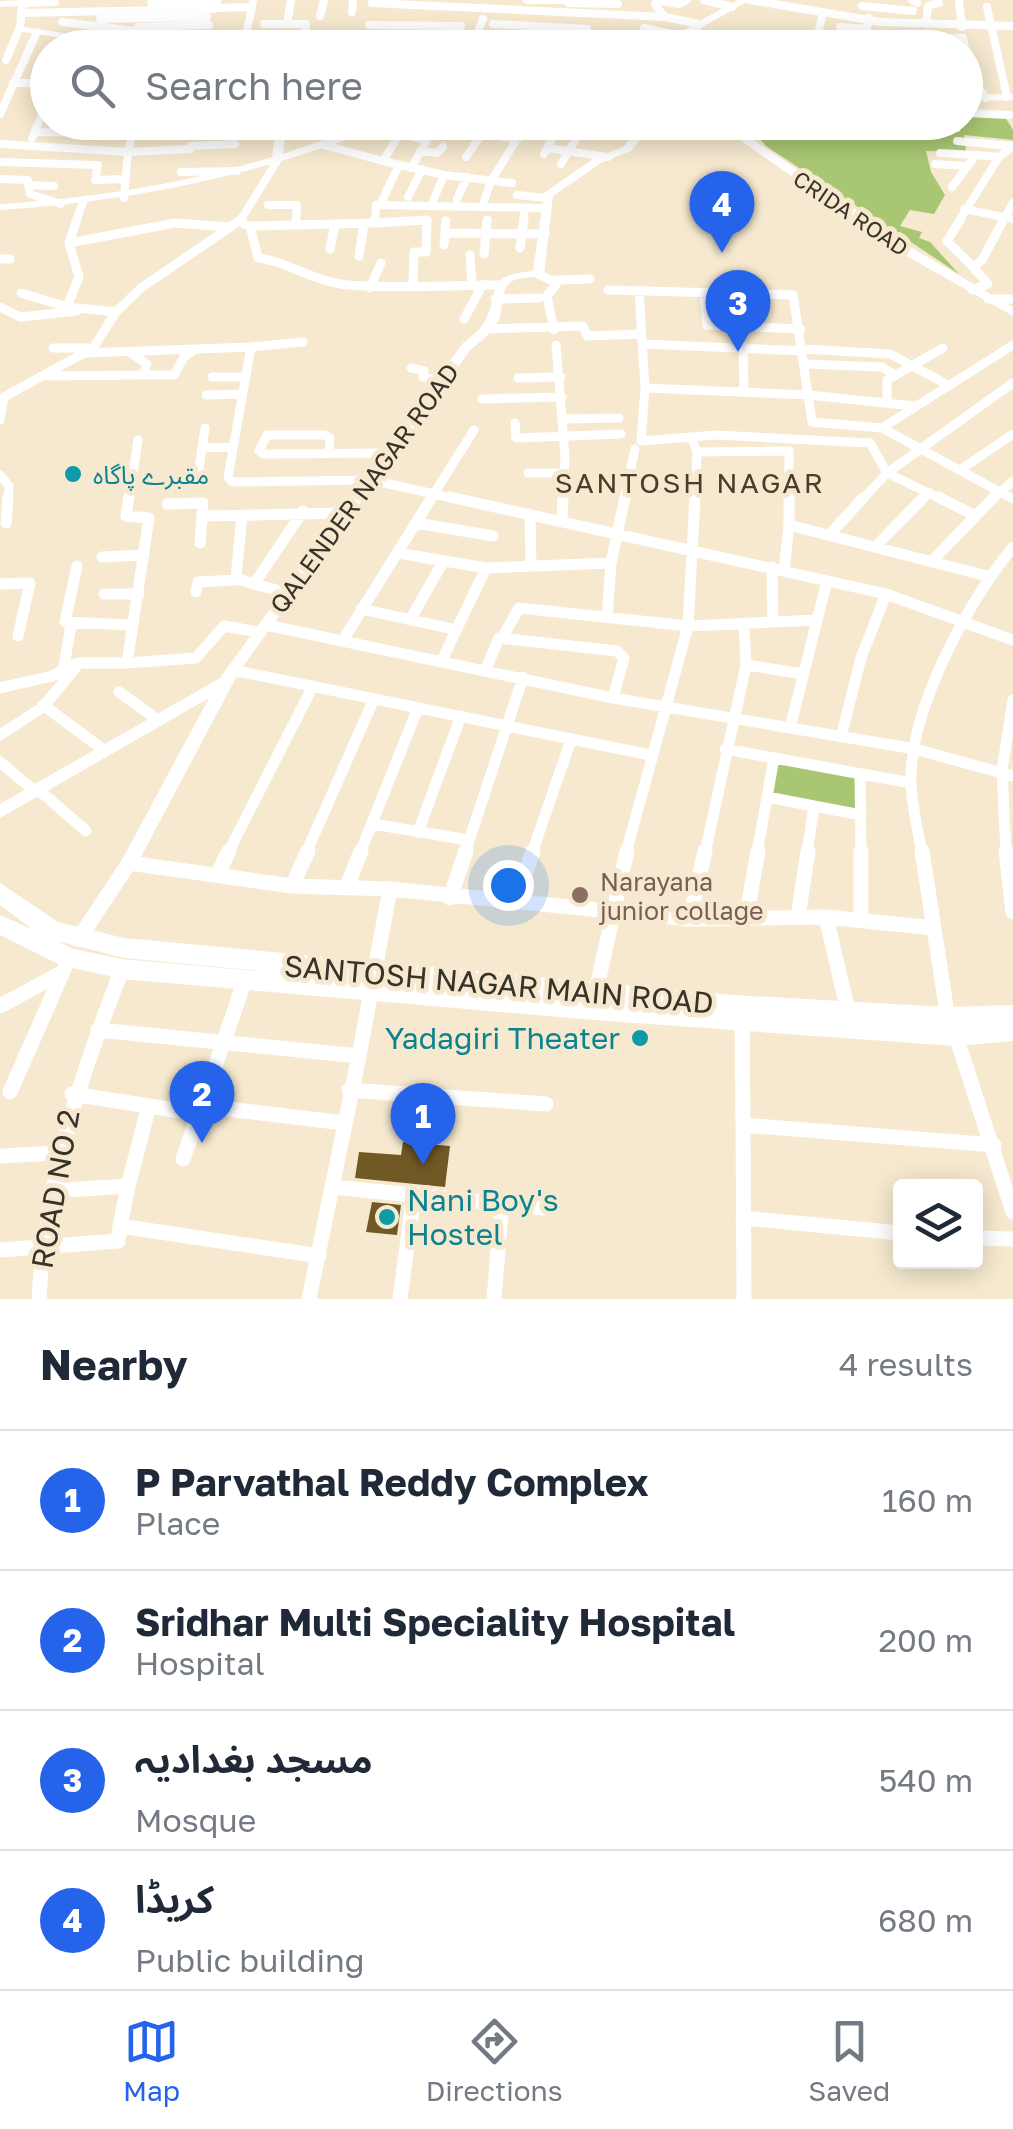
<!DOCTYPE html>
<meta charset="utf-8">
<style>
body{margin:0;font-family:"Golos Text","Noto Sans Arabic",sans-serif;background:#f6f6f7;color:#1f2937}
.controls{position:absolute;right:30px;bottom:30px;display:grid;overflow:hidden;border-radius:10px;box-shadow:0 5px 25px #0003}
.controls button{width:90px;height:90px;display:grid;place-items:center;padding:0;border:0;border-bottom:2px solid #e0e1e3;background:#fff;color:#1f2937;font:50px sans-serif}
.you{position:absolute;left:508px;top:885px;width:35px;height:35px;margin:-25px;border:8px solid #fff;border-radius:50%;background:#1a73e8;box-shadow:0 0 0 15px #1a73e833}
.badge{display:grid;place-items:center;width:65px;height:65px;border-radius:50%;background:#2563eb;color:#fff;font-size:32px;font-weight:700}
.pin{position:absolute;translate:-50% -82px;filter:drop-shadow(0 2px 5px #0008)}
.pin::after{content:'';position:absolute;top:52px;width:35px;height:30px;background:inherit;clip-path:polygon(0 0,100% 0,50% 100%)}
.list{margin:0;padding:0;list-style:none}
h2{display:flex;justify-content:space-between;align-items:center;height:130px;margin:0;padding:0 40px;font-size:42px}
h2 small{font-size:32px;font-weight:400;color:#747a83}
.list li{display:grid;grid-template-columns:65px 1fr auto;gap:30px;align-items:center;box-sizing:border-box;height:140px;padding:0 40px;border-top:2px solid #e0e1e3}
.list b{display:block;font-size:38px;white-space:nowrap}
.list p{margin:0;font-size:32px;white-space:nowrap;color:#747a83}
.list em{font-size:32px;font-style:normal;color:#747a83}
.icon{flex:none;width:55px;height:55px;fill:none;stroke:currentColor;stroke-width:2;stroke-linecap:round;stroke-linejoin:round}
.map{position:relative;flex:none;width:1013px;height:1299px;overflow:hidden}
.search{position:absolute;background:#fff;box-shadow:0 5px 25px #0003;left:30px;right:30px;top:30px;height:110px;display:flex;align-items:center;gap:25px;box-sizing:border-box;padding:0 35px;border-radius:55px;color:#747a83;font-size:38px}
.sheet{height:690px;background:#fff}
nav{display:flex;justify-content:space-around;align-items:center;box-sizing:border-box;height:140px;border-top:2px solid #e0e1e3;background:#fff;font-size:28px;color:#747a83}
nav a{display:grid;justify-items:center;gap:5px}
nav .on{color:#2563eb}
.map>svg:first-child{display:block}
.green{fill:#a9c773}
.building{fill:#715925}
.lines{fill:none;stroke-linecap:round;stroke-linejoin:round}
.minor-far3{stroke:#fff;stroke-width:8}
.minor-far2{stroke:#fff;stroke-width:9}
.minor-far1{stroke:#fff;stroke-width:11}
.minor{stroke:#fff;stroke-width:15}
.tertiary{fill:#fff;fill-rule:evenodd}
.secondary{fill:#fff;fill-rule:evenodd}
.primary{fill:#fff;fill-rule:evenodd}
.culture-dot{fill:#0f9aa8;stroke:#f6e9cf;stroke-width:4}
.education-dot{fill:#8d6e63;stroke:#f6e9cf;stroke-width:4}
.labels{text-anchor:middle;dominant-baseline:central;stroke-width:10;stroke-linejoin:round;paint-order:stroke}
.far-street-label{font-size:22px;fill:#383329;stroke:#f6e9cf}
.culture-label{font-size:25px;fill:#0d838f;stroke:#f6e9cf;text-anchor:start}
.street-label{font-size:25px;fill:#383329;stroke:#f6e9cf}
.education-label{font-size:25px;fill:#785e54;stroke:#f6e9cf;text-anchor:start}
.neighbourhood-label{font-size:28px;letter-spacing:2.5px;fill:#493f29;stroke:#f6e9cf}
.near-street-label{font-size:30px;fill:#383329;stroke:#f6e9cf}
.near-culture-label{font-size:30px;fill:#0d838f;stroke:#f6e9cf;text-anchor:end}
</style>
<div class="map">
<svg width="1013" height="1299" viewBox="0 0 1013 1299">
<rect width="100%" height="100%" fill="#f6e9cf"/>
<path class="green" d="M966,111L1002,112L1013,130V140L964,135L966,152L926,151L931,172L945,195L934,214L910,210L900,226L922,232L919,238L930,242L959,274L766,146L746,123L966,122Z
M777,758L858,774L857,811L769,796Z"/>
<path class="building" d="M403,1142L450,1146L445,1187L355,1178L359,1152L401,1155Z
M372,1202L401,1205L397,1235L366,1232Z"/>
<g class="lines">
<path class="minor-far3" d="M527,0H570
M657,0L655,5L665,17L699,24
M657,0L678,4L687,0
M704,0L732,7
M750,0L881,22L1013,26
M912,0L917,3
M959,1L962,27
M23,3L55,2
M151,3L217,1
M372,3L665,17
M569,3L618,4
M862,6L913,11
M987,7L1007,97
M215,8L252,7L253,0
M352,12L353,0
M21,13L214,9
M320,16L324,0
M100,19L207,17
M62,22L135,31
M264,24H306L305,36
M287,24L291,0
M493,24L587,29
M926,24L928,6L939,3
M369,25L461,26
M138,27L209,25
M840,27L867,29L869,18
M644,28L682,36
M132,35L206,34
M768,35L816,39
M246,36L365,35
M700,36L749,40
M512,37L636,41L651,48
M817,37L963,38L965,48
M439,39H475L483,19
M361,44L480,47
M69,48L74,37
M243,48L252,7
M815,48L823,12
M966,49L974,81L986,98
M6,60L19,29
M13,83H48
M966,113L1009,115
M0,114L37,32
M371,128L427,140
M931,128H957L958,122
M194,131L279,129
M35,132L93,133
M399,135L383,161L444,175L512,183
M154,136L193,135
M32,138L48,100
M131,139L128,152L190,149
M517,139L524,135L553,137L544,154
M957,141L1012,146
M0,144L128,152L124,198
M324,145L383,161
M191,146L235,144
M547,148L608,157
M420,151L437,153L443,147
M940,153L976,155
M466,157L482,134
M0,162L98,165L95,180L124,179
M561,164L580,132
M935,164L967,166
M411,168L427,140L428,125L517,139L491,181L482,207
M181,172L237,171
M0,179L28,180L30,194L61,204
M28,185L54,186
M952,187L976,155L999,157
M517,195L546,198
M408,197L422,169
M457,199L467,177
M268,205H297L296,221
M380,205L399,165
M431,206L444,175
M964,209L1013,219
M76,221L83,202
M240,221L277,161
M375,221L376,205L545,208
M405,221H427
M523,221L525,208
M959,221L999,157L1013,146
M1003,221L1013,203"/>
<path class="minor-far2" d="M77,219L69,243L79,277L67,307L116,312
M961,219L947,241L973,267
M375,223L427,220L426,252H414L413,286
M244,224L250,226L258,258C290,262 314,282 348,285C397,289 449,285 499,285
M296,225V219
M250,226L375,223V219
M445,233L545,234
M69,243L175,223L230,227
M444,245L446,221
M520,248L524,219
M330,249L335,224
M484,254L487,220
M470,255L472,284
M359,256L364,224
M0,259H10
M538,274L557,283L547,296L554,330
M556,280L590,279
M370,288L381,263
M608,290L793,295L812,422L882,428L1013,499
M639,290L645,388L641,441L716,435L870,443L887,473L943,500
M972,290L988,284L973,267L982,260L1004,219
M21,293L67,307
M704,293L707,325L801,329
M495,299L539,298
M988,299H1013
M0,307L20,317L77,311
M464,319L483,284
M488,329L583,326L587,336L642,334
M643,344L804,351
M556,345L565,456L563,500
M251,347L303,342
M743,347L744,392
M53,348H89
M804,349L890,354L948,385
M86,353L251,347L228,477L232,482L371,480L461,500
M805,364L882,367L895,375
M411,368L424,371L423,377L442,381
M143,375H174L184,357L196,349
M47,376L143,375L147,364L131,353
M212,377H245
M518,378L561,377
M645,388L809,395L914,406
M206,395L242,394
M482,399L562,397
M887,401V380L943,348
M563,419L619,418
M0,420L4,397L93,348L116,312L141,288L242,219
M515,423L516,438L621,434
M882,428L1013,345
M692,439L697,452L695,500
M202,448L233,447
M697,452L789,451V500
M329,453L330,438L325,435H267L259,451L263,454L391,453
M960,470L1013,434
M528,473H564
M0,475L9,486L8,500
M198,476L205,428
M129,500L138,440
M430,500L474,430
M624,500L635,449
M862,500L887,473L1013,383
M921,500L929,492
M991,500L1013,481"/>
<path class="minor-far1" d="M129,497L126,516L149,518L127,663L196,658L224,626L259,632
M450,497L886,594L1013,640
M789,497V525
M938,497L974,515
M167,504L203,503L200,543
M530,514L531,564
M242,515L236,578L254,584
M204,516L347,513
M562,520L563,497
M6,523L8,497
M416,523L493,536
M831,533L864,497
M875,547L924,497
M398,553L486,568
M102,557L144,555
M931,562L994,497
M77,566L65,622L132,625
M772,567L773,622
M784,571L789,525L987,576
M0,584L30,583L18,636
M196,592L198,582L237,580
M288,593L254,584L303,511
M104,594H139
M361,609L453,629
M607,617L611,563L625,497
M410,620L443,562
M266,625L613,698L915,749L1013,776
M502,638L519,608L688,626L817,620
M343,640L432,497
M442,660L486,568L611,563
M746,665L804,674
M232,670L650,755
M485,671L499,638L617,651L624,658L613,698
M63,672L71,625
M0,688L52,676L78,663H127
M119,692L158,720
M43,705L105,751
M790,728L827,581
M0,735L43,707L76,667
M841,737L861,658L886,594
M725,749L911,783
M0,762L36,792
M860,774L861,853
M39,790L86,831
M767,797L861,815
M373,824L468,840
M418,832L461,716
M228,853L313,686
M306,853L374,699
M360,853L418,708
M465,853L523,677
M532,853L571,740
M626,853L688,626L695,497
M705,853L746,665L744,624
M757,853L774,758
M807,853L814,806
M922,853C918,831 912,807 911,784C909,709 967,604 1013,547
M1006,853L1002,770L1013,700"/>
<path class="minor" d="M861,851V919
M922,851L948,1019
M1006,851L1013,912
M129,863L292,886L390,889L690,919L826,917L934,928
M217,875L229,851
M292,886L308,851
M347,886L361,851
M450,898L466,851
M515,903L533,851
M798,917L808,851
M826,917L848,1011
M746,918L758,851
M690,919L705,851
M595,996L627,851
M0,1006L61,973
M742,1019L743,1125L994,1145
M98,1030L359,1056L390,889
M956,1036L1013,1212
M349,1090L546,1104
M10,1092L69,958
M149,1106L198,1114
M203,1106L344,1123
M743,1125L744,1299
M0,1156L55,1153
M183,1159L245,980
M332,1187L544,1208
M49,1191L128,1186L149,1106L72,1094
M743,1218L900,1233
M120,1226L128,1186
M976,1238L1013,1239
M0,1250L118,1241L120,1226L319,1256
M39,1299C45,1182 80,1077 122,969
M309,1299L359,1056
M400,1299L414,1193
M494,1299L502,1201"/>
<path class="tertiary" d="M27,0L24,27L158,48H132L16,31L18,6L0,7V1Z
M693,25L700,27L664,48H652Z
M1013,94V100L966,101V95Z
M277,122H287L283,154L375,122H389C366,135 336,143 310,152C210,185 106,203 0,210V204C93,198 183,184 272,157Z
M645,122H655L631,151L601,163L553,196L544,274C534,279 522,276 512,281C500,288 504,307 499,319C493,332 483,340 471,349L239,672L135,868L84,945L78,947L72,945L69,940L72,935L123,858L209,698L0,818V804L220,678L463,343C472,336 481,330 486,319C502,286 483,276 533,271L544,193L593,159L623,147Z"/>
<path class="secondary" d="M738,0H750L701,28L707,48H697L692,25Z
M725,122H736L745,134L912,248L1013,307V316L903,254L737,138Z"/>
<path class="primary" d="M0,883L58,922L124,938L734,995L947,1007L1013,1005V1041L955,1046L593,1020L122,979L60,965L0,935V915L32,929L0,905ZM57,941L124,958L313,976L122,959L74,949Z"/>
</g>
<g class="culture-dot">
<circle cx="73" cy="474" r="10"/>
<circle cx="640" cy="1038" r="10"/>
<circle cx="387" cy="1217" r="10"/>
</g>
<circle class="education-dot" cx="580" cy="895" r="10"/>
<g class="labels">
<g class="far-street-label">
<text transform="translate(851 213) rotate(34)">CRIDA ROAD</text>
</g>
<g class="culture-label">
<text x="93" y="474">مقبرے پاگاہ</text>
</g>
<g class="street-label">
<text transform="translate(364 488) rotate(-54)">QALENDER NAGAR ROAD</text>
</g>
<g class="education-label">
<text x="600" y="881">Narayana<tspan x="600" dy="29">junior collage</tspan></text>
</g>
<g class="neighbourhood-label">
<text x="690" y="482">SANTOSH NAGAR</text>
</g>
<g class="near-street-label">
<text transform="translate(499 984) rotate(5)">SANTOSH NAGAR MAIN ROAD</text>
<text transform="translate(55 1189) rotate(-80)">ROAD NO 2</text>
</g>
<g class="near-culture-label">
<text x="620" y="1038">Yadagiri Theater</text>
<text x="407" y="1200" text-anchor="start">Nani Boy's<tspan x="407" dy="34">Hostel</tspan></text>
</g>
</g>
</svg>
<div class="controls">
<button><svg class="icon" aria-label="layers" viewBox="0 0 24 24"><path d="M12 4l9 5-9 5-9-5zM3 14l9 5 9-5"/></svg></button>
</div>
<div class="you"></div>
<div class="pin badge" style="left:423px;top:1165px">1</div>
<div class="pin badge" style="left:202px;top:1143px">2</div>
<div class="pin badge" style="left:738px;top:352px">3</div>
<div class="pin badge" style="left:722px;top:253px">4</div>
<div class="search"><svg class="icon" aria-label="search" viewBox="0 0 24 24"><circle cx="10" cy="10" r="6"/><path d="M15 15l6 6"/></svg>Search here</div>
</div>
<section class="sheet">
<h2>Nearby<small>4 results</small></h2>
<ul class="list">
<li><span class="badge">1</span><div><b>P Parvathal Reddy Complex</b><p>Place</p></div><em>160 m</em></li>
<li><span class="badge">2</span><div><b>Sridhar Multi Speciality Hospital</b><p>Hospital</p></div><em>200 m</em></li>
<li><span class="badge">3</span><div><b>مسجد بغدادیہ</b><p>Mosque</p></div><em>540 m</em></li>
<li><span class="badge">4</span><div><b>کریڈا</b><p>Public building</p></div><em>680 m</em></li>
</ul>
</section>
<nav>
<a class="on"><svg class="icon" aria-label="map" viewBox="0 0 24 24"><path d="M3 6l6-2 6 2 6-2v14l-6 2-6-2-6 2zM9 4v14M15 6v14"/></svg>Map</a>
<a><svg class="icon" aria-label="directions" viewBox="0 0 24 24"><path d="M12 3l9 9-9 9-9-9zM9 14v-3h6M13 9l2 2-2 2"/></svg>Directions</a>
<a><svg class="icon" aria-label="saved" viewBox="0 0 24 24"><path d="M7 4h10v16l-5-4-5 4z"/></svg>Saved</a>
</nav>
